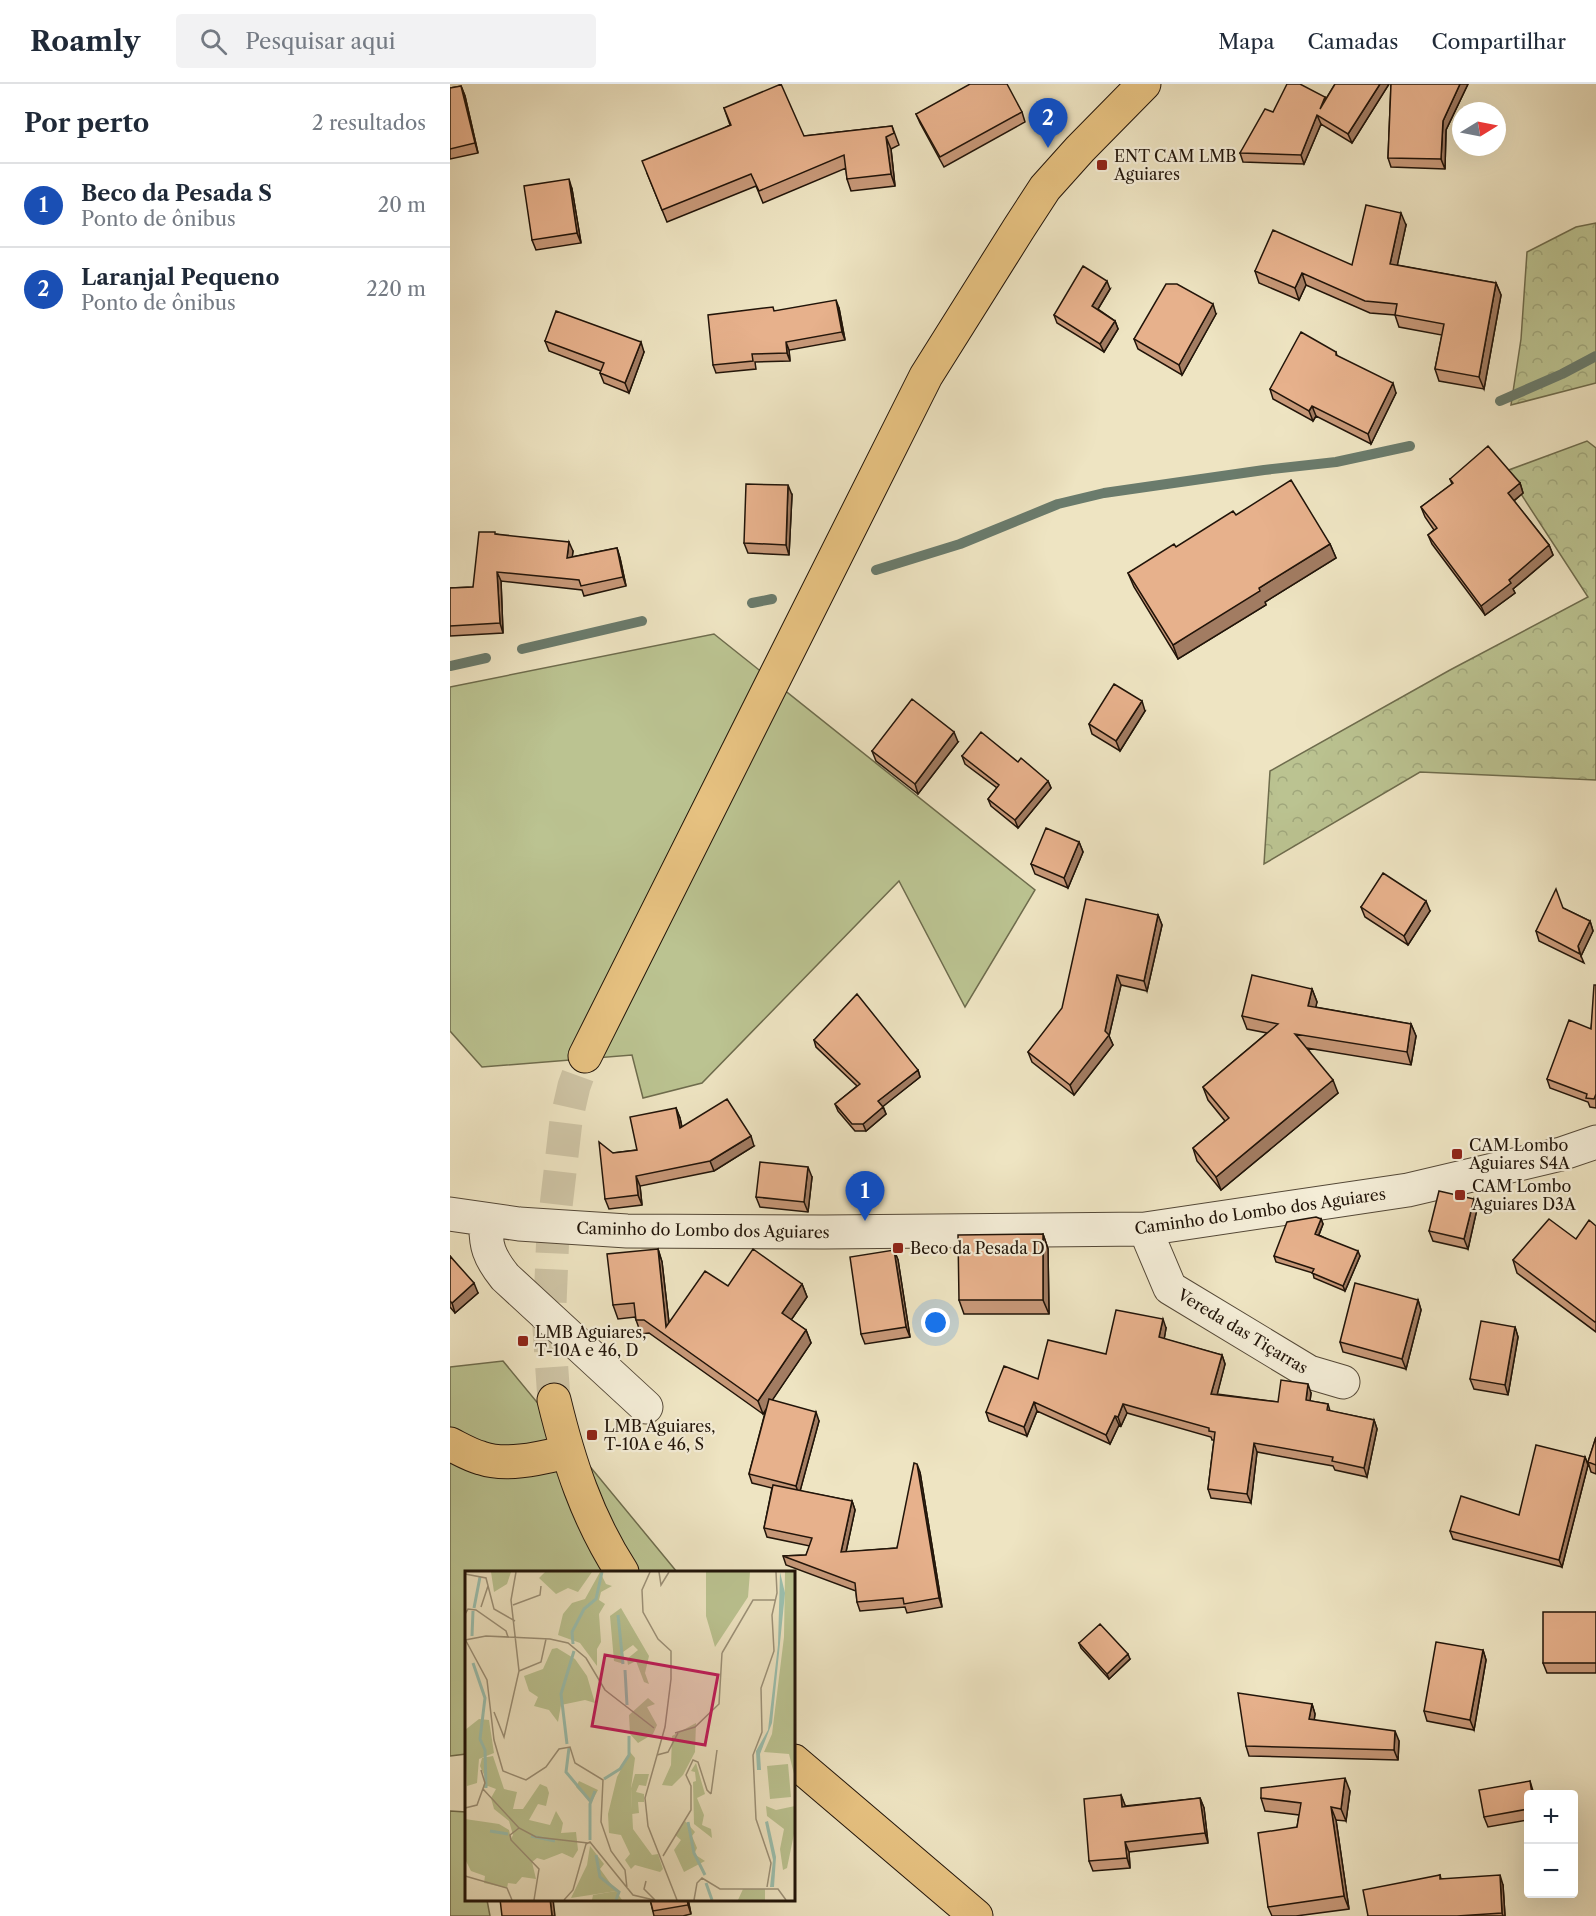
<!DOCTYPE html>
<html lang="pt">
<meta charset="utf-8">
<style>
body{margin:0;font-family:"Libre Caslon Text",serif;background:#f2f2f3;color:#1f2937}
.controls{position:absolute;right:18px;bottom:18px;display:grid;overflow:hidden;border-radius:6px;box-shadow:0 6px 24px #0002}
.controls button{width:54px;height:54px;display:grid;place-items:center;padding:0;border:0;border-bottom:2px solid #e0e1e3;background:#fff;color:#1f2937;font:30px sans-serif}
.compass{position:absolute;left:1002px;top:18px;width:54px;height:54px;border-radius:50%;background:#fff;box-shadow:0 6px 24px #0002;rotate:80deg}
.you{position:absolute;left:486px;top:1239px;width:21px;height:21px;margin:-15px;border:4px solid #fff;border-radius:50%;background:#1a73e8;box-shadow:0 0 0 9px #1a73e833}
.badge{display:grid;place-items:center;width:39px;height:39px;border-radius:50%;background:#7c3aed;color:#fff;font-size:20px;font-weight:700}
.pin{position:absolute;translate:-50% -50px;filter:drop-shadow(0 2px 3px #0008)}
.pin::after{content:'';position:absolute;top:32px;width:21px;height:18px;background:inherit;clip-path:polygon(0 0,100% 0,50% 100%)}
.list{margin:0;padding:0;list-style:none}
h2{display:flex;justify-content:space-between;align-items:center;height:78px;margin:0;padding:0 24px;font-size:26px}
h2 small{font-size:20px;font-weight:400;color:#747a83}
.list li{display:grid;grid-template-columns:39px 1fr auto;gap:18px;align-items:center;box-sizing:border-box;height:84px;padding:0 24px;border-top:2px solid #e0e1e3}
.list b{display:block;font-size:22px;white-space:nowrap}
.list p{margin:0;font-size:20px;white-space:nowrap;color:#747a83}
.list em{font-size:20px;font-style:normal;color:#747a83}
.icon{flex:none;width:33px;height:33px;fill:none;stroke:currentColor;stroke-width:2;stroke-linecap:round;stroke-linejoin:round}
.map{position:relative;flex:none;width:1146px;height:1832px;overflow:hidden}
header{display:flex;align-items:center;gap:36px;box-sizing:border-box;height:84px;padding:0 30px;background:#fff;border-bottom:2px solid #e0e1e3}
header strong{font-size:28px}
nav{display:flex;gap:33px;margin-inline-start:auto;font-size:21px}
.search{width:420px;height:54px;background:#f2f2f3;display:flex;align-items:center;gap:15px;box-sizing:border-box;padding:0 21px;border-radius:6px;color:#747a83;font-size:22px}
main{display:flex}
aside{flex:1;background:#fff}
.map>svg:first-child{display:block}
.grass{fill:#bbc391;stroke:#6e6c4d;stroke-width:1.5}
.forest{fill:url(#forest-crowns);stroke:#6e6c4d;stroke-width:1.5}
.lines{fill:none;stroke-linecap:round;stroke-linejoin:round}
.stream{stroke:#6a7b6c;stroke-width:10}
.major-tunnel{stroke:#cfc5a6;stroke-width:33;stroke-dasharray:33 16;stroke-linecap:butt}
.minor-casing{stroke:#544837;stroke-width:35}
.major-casing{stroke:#211409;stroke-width:35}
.minor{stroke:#f4edd7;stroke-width:33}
.major{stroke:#e7c281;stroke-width:33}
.wall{fill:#c79878;stroke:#211409;stroke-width:1.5}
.shaded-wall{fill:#a27c62;stroke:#211409;stroke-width:1.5}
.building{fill:#e7b18c;stroke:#211409;stroke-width:1.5}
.poi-dot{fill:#8f2418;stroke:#f4edd7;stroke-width:2}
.labels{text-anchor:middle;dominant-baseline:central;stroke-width:4.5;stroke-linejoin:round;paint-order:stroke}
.poi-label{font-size:16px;fill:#211409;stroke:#f4edd7;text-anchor:start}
.street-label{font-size:16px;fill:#211409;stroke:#f4edd7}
.inset-river{fill:none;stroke:#9bbfae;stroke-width:3}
.inset-road{fill:none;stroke:#9c9178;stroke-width:1.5}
.view{fill:#c2185b;fill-opacity:0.15;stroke:#c2185b;stroke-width:3}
.inset-edge{fill:none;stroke:#211409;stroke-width:3}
</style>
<header>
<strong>Roamly</strong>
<div class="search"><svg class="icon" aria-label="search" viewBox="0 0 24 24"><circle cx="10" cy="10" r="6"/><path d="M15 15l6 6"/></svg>Pesquisar aqui</div>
<nav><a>Mapa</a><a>Camadas</a><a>Compartilhar</a></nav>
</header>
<main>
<aside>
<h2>Por perto<small>2 resultados</small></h2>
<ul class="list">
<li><span class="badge" style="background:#1a4fb4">1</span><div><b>Beco da Pesada S</b><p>Ponto de ônibus</p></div><em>20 m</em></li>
<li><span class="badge" style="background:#1a4fb4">2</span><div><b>Laranjal Pequeno</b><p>Ponto de ônibus</p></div><em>220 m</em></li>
</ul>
</aside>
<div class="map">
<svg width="1146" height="1832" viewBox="0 0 1146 1832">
<defs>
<pattern id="forest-crowns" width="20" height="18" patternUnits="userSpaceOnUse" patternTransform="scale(1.5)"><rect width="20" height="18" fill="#bbc391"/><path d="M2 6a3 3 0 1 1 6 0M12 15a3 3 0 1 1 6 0" fill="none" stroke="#a0a77c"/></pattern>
</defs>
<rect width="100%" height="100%" fill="#eee4c2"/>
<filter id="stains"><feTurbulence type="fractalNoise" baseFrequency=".00333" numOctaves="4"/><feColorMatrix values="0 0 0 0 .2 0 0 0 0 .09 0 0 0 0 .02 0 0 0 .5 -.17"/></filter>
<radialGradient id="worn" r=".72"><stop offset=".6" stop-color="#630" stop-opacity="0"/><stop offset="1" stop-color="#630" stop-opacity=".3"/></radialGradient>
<path class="grass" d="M264,550L585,806L515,923L449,797L252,999L193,1014L182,971L32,983L0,947V603Z
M53,1277L227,1488H16V1670L0,1672V1283Z
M0,1727L16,1728V1816H37L40,1832H0Z"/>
<path class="forest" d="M1146,139V299L1061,321L1071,255L1077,168L1126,143Z
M1137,357L1146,364V696L970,688L814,780L820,687L1000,586L1138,513L1056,387Z"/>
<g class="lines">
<path class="stream" d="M1050,317L1112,290L1146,272
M426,486L510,460L608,420L654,409L814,386L886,378L960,362
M302,519L322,515
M72,565L192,537
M0,582L36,574"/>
<path class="major-tunnel" d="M104,1316L99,1244L103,1148L116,1037L124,1002L135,972"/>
<g class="minor-casing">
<path id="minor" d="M0,1130L69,1140L177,1147L374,1148L695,1145L958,1106L1111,1070L1146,1058
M36,1136C35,1162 39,1173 55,1193L196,1323
M695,1145L720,1204L859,1288L893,1298"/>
</g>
<g class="major-casing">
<path id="major" d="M135,972L476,292L569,144L595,104L630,65L694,0
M104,1316C119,1378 137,1434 172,1488
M0,1360C10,1365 20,1371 31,1374C57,1383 91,1374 117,1368
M344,1677L526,1832"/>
</g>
<use href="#minor" class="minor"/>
<use href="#major" class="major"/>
</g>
<path class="wall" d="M885,0H939L902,59L871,40L854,80L793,78L790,69L823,28L875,13L876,15Z
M941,0H1018L996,46L995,85L941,83L938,74Z
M11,2L15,12L28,69L0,75V4Z
M274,24L354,52L442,42L449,61L441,65L445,102L401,107L397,95L396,84L313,119L306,102L217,138L197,89L280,41Z
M572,28L575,38L494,83L470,39L466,30Z
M122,105L131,159L86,166L82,156Z
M956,141L947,181L1046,199L1051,211L1034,305L989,297L985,285L992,251L949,243L945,231L920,229L856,201L849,216L809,199L805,187L902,181Z
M660,205L648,225L665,237L668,245L654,268L607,239L604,231Z
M389,224L395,256L339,266L340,277L305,278L306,285L266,289L263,281L325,227Z
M766,230L732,291L688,265L684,255Z
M95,257L194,268L179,309L154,299L150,289L151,287L99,267Z
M886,268L887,272L946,309L921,360L866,332L863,337L823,315L820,305Z
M1000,395L1070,399L1073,409L1064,417L1099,461L1103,471L1063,505L1065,509L1035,531L982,460L978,451L984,446L975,433L971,423L1002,400Z
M342,411L339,471L298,469L294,459Z
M786,431L880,460L886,474L815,518L816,521L728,575L684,503L678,489Z
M46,450L123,467L122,473L167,464L170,474L176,502L134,512L132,506L51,497L53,549L0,552V504L23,503Z
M695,627L670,667L642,650L639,640Z
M508,658L468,710L426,677L422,667Z
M512,672L598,697L601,704L568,744L541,722L538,715L547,704L515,680Z
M629,758L633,768L618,804L585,790L581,780Z
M911,823L980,827L958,861L915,833Z
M1113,824L1140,837L1143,847L1131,872L1134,879L1089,857L1086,847Z
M708,831L712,841L697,907L671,901L659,952L663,961L624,1011L582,978L578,968Z
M1146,901V1024L1140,1023L1138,1018L1100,1004L1097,995L1141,945Z
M862,905L867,918L865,923L961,940L966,952L961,981L857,964L888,1009L771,1106L747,1077L743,1064L775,1037L758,1016L753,1003L817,949L797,945L792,932Z
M364,956L468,986L470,993L433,1022L436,1030L416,1047H405L388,1027L385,1020L407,1002L366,963Z
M226,1024L230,1034L232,1043L304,1062L264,1087L190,1102L192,1121L159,1125L155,1115L163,1069L187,1066Z
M362,1093L358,1128L310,1123L306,1113Z
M1027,1125L1018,1165L983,1157L979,1147Z
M871,1135L873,1140L869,1151L910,1172L895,1207L864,1194L863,1189L826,1178L824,1172Z
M1146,1142V1248L1067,1189L1063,1176L1126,1155Z
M593,1150L598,1165L599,1230H514L509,1216Z
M208,1165L212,1178L219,1239L278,1202L352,1200L357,1213L341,1236L356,1246L361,1259L322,1316L369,1337L350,1407L402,1417L405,1426L396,1468L447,1464L470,1388L492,1523L457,1529L455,1523L410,1527L407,1518L406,1507L336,1481L333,1472L356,1471L360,1462L317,1453L314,1444L322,1404L302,1399L299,1390L316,1325L313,1330L199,1249L191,1250L185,1233L168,1235L163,1221Z
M444,1166L448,1176L460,1253L415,1260L411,1250Z
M0,1172L28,1209L5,1229L0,1223Z
M968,1216L971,1226L956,1285L893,1268L890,1258Z
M1065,1243L1068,1253L1058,1311L1024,1305L1020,1295Z
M716,1244L714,1255L772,1271L775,1280L767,1310L828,1318L861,1309L860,1317L878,1320L880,1327L924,1336L927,1345L917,1393L885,1386L883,1382L807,1368L801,1419L761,1414L758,1405L764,1356H762L761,1353L677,1329L671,1342L669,1341L660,1360L587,1327L577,1352L539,1337L536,1328L588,1295L656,1270Z
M1146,1353V1390L1141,1388L1138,1378Z
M1135,1373L1138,1381L1112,1483L1003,1455L1000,1447L1069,1431Z
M1146,1528V1589H1097L1093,1579Z
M629,1559L680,1575L659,1595L631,1564Z
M1033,1566L1036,1576L1024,1646L977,1637L974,1627Z
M862,1620L865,1630L864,1636L949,1657L948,1676L799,1672L796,1662Z
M1080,1697L1083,1707L1078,1710V1736L1038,1743L1034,1733Z
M900,1707L896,1737L886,1736L899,1825L846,1832H822L818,1823L847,1743L849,1731L815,1727L811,1714Z
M671,1711L675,1722L750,1714L754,1724L758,1759L679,1768L680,1784L643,1787L639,1777Z
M990,1791L991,1795L1053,1801L1055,1832H918Z
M200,1815H238L241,1830L233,1832H204Z"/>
<path class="shaded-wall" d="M930,0H939L902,59L898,50Z
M1010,0H1018L996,46L995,85L991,75L993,37Z
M11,2L15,12L28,69L25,59Z
M867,31L871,40L854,80L851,71Z
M436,53L441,65L445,102L441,90Z
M119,95L122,105L131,159L127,149Z
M951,129L956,141L945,192L940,180Z
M852,189L856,201L849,216L845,204Z
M657,197L660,205L645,230L642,222Z
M1046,199L1051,211L1034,305L1029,293Z
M386,216L389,224L395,256L392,248Z
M763,220L766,230L732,291L729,281Z
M665,237L668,245L654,268L650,260Z
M191,258L194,268L179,309L175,299Z
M336,258L339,266L340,277L337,269Z
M943,299L946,309L921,360L918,350Z
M862,322L866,332L863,337L859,327Z
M1070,399L1073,409L1061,419L1058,409Z
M338,401L342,411L339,471L336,461Z
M119,458L123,467L121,484L117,474Z
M880,460L886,474L815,518L816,521L728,575L723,561L809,504Z
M1099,461L1103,471L1063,505L1065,509L1035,531L1031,522L1059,496Z
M167,464L170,474L176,502L173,493Z
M47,488L51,497L53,549L50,539Z
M692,617L695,627L670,667L666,657Z
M504,648L508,658L468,710L465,700Z
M598,697L601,704L568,744L565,736Z
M629,758L633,768L618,804L614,794Z
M976,817L980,827L958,861L954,852Z
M708,831L712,841L697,907L694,897Z
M1140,837L1143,847L1131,872L1128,862Z
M667,891L671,901L659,952L663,961L624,1011L620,1001L655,947Z
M862,905L867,918L863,935L858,922Z
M961,940L966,952L961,981L957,968Z
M468,986L470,993L431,1024L428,1017Z
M883,996L888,1009L771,1106L766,1093Z
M433,1023L436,1030L416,1047L413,1040Z
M226,1024L230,1034L234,1054L230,1044Z
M301,1052L304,1062L264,1087L260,1077Z
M358,1083L362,1093L358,1128L354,1118Z
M186,1092L190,1102L192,1121L188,1111Z
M1024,1115L1027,1125L1018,1165L1014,1155Z
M871,1135L873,1140L867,1155L865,1150Z
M593,1150L598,1165L599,1230L593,1216Z
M208,1165L212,1178L221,1256L216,1243Z
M444,1166L448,1176L460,1253L456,1243Z
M908,1167L910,1172L895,1207L893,1202Z
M24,1199L28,1209L5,1229L2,1219Z
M352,1200L357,1213L337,1242L332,1229Z
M968,1216L971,1226L956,1285L952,1275Z
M713,1235L716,1244L713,1262L709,1253Z
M1065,1243L1068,1253L1058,1311L1055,1301Z
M356,1246L361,1259L313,1330L308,1317Z
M772,1271L775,1280L765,1319L761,1310Z
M858,1300L861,1309L859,1325L856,1316Z
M584,1318L587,1327L577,1352L574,1343Z
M673,1320L677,1329L671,1342L668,1333Z
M366,1328L369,1337L349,1411L346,1402Z
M665,1332L669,1341L660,1360L656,1351Z
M924,1336L927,1345L917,1393L914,1384Z
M804,1359L807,1368L801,1419L797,1410Z
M1135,1373L1138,1381L1112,1483L1109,1476Z
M467,1380L470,1388L492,1523L489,1514Z
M402,1417L405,1426L394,1477L391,1468Z
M1033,1566L1036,1576L1024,1646L1020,1636Z
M678,1570L680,1575L659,1595L657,1590Z
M862,1620L865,1630L863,1645L859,1635Z
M945,1647L949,1657L948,1676L944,1666Z
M895,1694L900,1707L896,1737L891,1725Z
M671,1711L675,1721L676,1733L672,1723Z
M750,1714L754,1724L758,1759L755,1749Z
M881,1723L886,1736L899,1825L894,1812Z
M675,1758L679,1768L680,1784L677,1774Z
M1050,1791L1053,1801L1055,1832H1053L1052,1829Z
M100,1815H103L105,1832H102Z
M237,1815H238L241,1830L238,1821Z"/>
<path class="building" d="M331,0L354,52L442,42L444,49L436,53L441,90L397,95L394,71L309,107L301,90L212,126L192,77L281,41L274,24Z
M520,0H557L572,28L490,73L466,30Z
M837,0H850L875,13L870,25L885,0H930L898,50L867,31L851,71L790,69L815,25L823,28Z
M941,0H1010L993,37L991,75L938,74Z
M11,2L25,59L0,65V4Z
M119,95L127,149L82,156L74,102Z
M916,121L951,129L940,180L1046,199L1029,293L985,285L994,240L945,231L947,220L915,217L852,189L845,204L805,187L823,146L902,181Z
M633,182L657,197L642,222L665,237L650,260L604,231Z
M716,200H727L763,220L729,281L684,255Z
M386,216L392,248L336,258L337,269L302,270L303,277L263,281L258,231L323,223L324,227Z
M106,227L191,258L175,299L150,289L154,279L95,257Z
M851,248L886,268V271L943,299L918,350L862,322L859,327L820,305Z
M1038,362L1070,399L1058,409L1099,461L1059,496L1061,499L1031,522L978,451L987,444L971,423L1003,399L1000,395Z
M841,396L880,460L809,504L810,507L723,561L678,489L724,460L726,463L783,427L786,431Z
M296,400L338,401L336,461L294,459Z
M29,448H45V450L119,458L117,474L167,464L173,493L131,502L129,496L47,488L50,539L0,542V504L23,503Z
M664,600L692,617L666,657L639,640Z
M462,615L504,648L465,700L422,667Z
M531,648L568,678L571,674L598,697L565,736L538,715L549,701L512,672Z
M596,744L629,758L614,794L581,780Z
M933,789L976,817L954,852L911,823Z
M1106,805L1113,824L1140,837L1128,862L1130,870L1086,847Z
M636,815L708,831L694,897L667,891L655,947L659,951L620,1001L578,968L612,924Z
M802,891L862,905L858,922L961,940L957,968L845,950L883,996L766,1093L743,1064L779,1034L753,1003L828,940L792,932Z
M1144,901H1146V1010L1144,1015L1136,1014L1137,1010L1097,995L1119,936L1141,945Z
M407,910L468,986L428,1017L433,1023L413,1040H402L385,1020L410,1000L364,956Z
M277,1015L301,1052L260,1077L186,1092L188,1111L155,1115L149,1058L163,1069L187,1066L180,1033L226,1024L230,1044Z
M310,1078L358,1083L354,1118L306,1113Z
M989,1107L1024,1115L1014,1155L979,1147Z
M866,1133L871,1135L865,1150L908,1167L893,1202L862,1189L864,1185L824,1172L837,1138Z
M1099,1135L1126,1155L1139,1136L1146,1142V1237L1145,1238L1063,1176Z
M593,1150V1216H509L508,1151Z
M208,1165L216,1243L255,1187L278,1202L303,1165L352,1200L332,1229L356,1246L308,1317L194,1236H186L184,1219L163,1221L157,1170Z
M444,1166L456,1243L411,1250L400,1173Z
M0,1172L24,1199L2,1219L0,1217Z
M905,1199L968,1216L952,1275L890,1258Z
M666,1226L713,1235L709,1253L772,1271L761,1310L828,1318L831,1296L858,1300L856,1316L878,1320L877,1326L924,1336L914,1384L882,1377L883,1373L804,1359L797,1410L758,1405L765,1348L759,1347V1344L673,1320L668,1333L665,1332L656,1351L584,1318L574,1343L536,1328L554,1282L588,1295L598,1256L656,1270Z
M1031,1237L1065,1243L1055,1301L1020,1295Z
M319,1315L366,1328L346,1402L299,1390Z
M1146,1353V1381L1138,1378Z
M1086,1361L1135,1373L1109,1476L1000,1447L1011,1412L1069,1431Z
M464,1379L467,1380L489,1514L454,1520L453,1514L407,1518L405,1499L333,1472L356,1471L362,1454L314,1444L323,1401L402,1417L391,1468L447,1464Z
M1093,1528H1146V1579H1093Z
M650,1540L678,1570L657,1590L629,1559Z
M986,1558L1033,1566L1020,1636L974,1627Z
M788,1609L862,1620L859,1635L945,1647L944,1666L796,1662Z
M895,1694L891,1725L881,1723L894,1812L818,1823L808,1749L847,1743L851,1719L811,1714V1704Z
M1080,1697L1082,1710H1078V1725L1034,1733L1029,1706Z
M671,1711L672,1723L750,1714L755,1749L675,1758L677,1774L639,1777L634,1715Z
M990,1791V1795L1050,1791L1052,1829L1007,1832H918L913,1806Z
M50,1815H100L102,1832H52Z
M200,1815H237L238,1821L203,1827Z"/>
<g class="poi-dot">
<rect x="646" y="75" width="12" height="12" rx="3"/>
<rect x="1001" y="1064" width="12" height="12" rx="3"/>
<rect x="1004" y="1105" width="12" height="12" rx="3"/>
<rect x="442" y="1158" width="12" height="12" rx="3"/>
<rect x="67" y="1251" width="12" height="12" rx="3"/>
<rect x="136" y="1345" width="12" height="12" rx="3"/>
</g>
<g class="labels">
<g class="poi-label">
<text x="664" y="72">ENT CAM LMB<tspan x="664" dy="18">Aguiares</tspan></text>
<text x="1019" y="1061">CAM Lombo<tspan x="1019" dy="18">Aguiares S4A</tspan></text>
<text x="1022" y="1102">CAM Lombo<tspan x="1022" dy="18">Aguiares D3A</tspan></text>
<text x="460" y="1164">Beco da Pesada D</text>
<text x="85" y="1248">LMB Aguiares,<tspan x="85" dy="18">T-10A e 46, D</tspan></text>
<text x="154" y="1342">LMB Aguiares,<tspan x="154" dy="18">T-10A e 46, S</tspan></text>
</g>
<g class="street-label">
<text transform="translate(810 1127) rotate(-8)">Caminho do Lombo dos Aguiares</text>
<text transform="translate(253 1146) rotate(1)">Caminho do Lombo dos Aguiares</text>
<text transform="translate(793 1247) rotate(31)">Vereda das Tiçarras</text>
</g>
</g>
<g transform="translate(15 1487)">
<rect width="330" height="330" fill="#eee4c2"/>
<path d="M183,127L190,133L182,136L192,154L188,163L173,172L165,163L164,144ZM14,148L24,149L29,182L14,188L12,212L2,215L0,159ZM231,152L230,181L218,204L207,215L197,214L206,194L207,165ZM231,192L240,223L232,227L239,244L237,254L246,258L247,267L229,253L228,211L231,210L230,201L226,200ZM323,193L326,226L305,228L302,195ZM170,203H184L181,215L174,214L171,221L179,223V231H173L174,242L167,243L166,217ZM114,210L133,219L126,232L111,216ZM220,250L230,261L227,265L232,277L229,283L240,290L219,301L209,279L216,269L210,264ZM278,318H300V329H273ZM151,320L157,329H127L128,324Z" fill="#bbc391"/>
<path d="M26,1H46L42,13L29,21ZM80,1H127L113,21L103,17L91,23L74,7ZM135,1L141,13L147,15L136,21L134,29L140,33L134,43L136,71L132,78V95L115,72L93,64L98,43L107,32L120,28ZM241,1H285L283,26L250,76L241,45ZM320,1H330V207L324,183L299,181L307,163L319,66ZM156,37L184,85L180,102L184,113L179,111L171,90L163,94L162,88L173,79L168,74L158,81L159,93L149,90L145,45ZM92,77L110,88L122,105L130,132L120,129L96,134L93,151L84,139L69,135L73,126L64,120L59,105L78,98L87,78ZM165,181L170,187L166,217L168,258L187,284L193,283L198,298L195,301L170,294L166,298L160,289L165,283L156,264L144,262L143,243L152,206ZM28,185L39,218L52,221L48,238H58L75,213L82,216L84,222L81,235L73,233L64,249L85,254L91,240L98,252L96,262L111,261L113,279L108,287L97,282L79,289L72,287L67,291L71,308L57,306L51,313L43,312L42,317L19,312L20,305L6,300L0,288V248L34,253L44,259L46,268L48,264L44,250L29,238L26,227L31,218L23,215L18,218L20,206L15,195L17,187ZM301,235L311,239L330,235V258L322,297L318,299L315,278L319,258L302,245Z" fill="#bbc391"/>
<path d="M125,275L139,293L135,298L151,320L106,327L122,294Z" fill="#bbc391"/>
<path d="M315,1L320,22L307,152L295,183L296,199H292L291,180L303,159L313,74ZM303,250L311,286L309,316H305L308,289L300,251Z" fill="#9bbfae"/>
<path class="inset-river" d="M9,37L15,6M153,44L158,93M7,65L8,40M108,73L107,61L119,38L131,28L137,1M8,92L20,127L15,168L20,179L21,217M160,99L162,134M102,173L96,123L109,80M104,177L101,201L126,231M139,208L155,198L164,184V165M223,251L229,282L240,304M25,260L43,263M66,265L90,270M125,269V233L130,220M131,284L135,306L154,321L151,329M241,312L247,329"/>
<path class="inset-road" d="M185,1L177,19L178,41L193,68L206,80V108L200,156L180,227L183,255L212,329M194,1L196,14L204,1M0,3L21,7L29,38L50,50M48,34L75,24L76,15M16,36L23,15M0,43L3,38L11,39L41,60L43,66M0,68L22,109L29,169L38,200L61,209L81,196L94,178L105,176L110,192L138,209L136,251L146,280L160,299L162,317M0,69L21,65L85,68L103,72L121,87L140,119L189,157M257,82L288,29H310M54,100L76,91L81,68M29,141L39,166L54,100L46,29L51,1M210,162L230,156L254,133L257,82M192,184L203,181L213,162M18,218L54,257L71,266L123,272M246,223L252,179M0,237L12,234L20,212L16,199M54,257L45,264L46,269L74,298L69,329M198,285L226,239V215L221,204L228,189L233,191L242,219L246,223M0,305L42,317L47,329M181,310L179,318L190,329M302,316L306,292L291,248L288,184L297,161L296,117L309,80L307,44L312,22L311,1M99,329L108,319L121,273L125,271L168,324L189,329M229,329L232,312L237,307L255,318H313L321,329"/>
<path class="view" d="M140,84L253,104L240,174L127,155Z"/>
<rect width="330" height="330" class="inset-edge"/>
</g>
<rect width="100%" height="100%" filter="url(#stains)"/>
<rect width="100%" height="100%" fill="url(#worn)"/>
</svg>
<div class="controls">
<button>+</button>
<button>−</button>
</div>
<svg class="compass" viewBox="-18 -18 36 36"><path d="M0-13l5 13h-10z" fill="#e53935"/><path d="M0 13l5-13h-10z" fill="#747a83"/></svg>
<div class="you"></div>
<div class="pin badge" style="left:415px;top:1137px;background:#1a4fb4">1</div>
<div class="pin badge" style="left:598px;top:64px;background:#1a4fb4">2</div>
</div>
</main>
